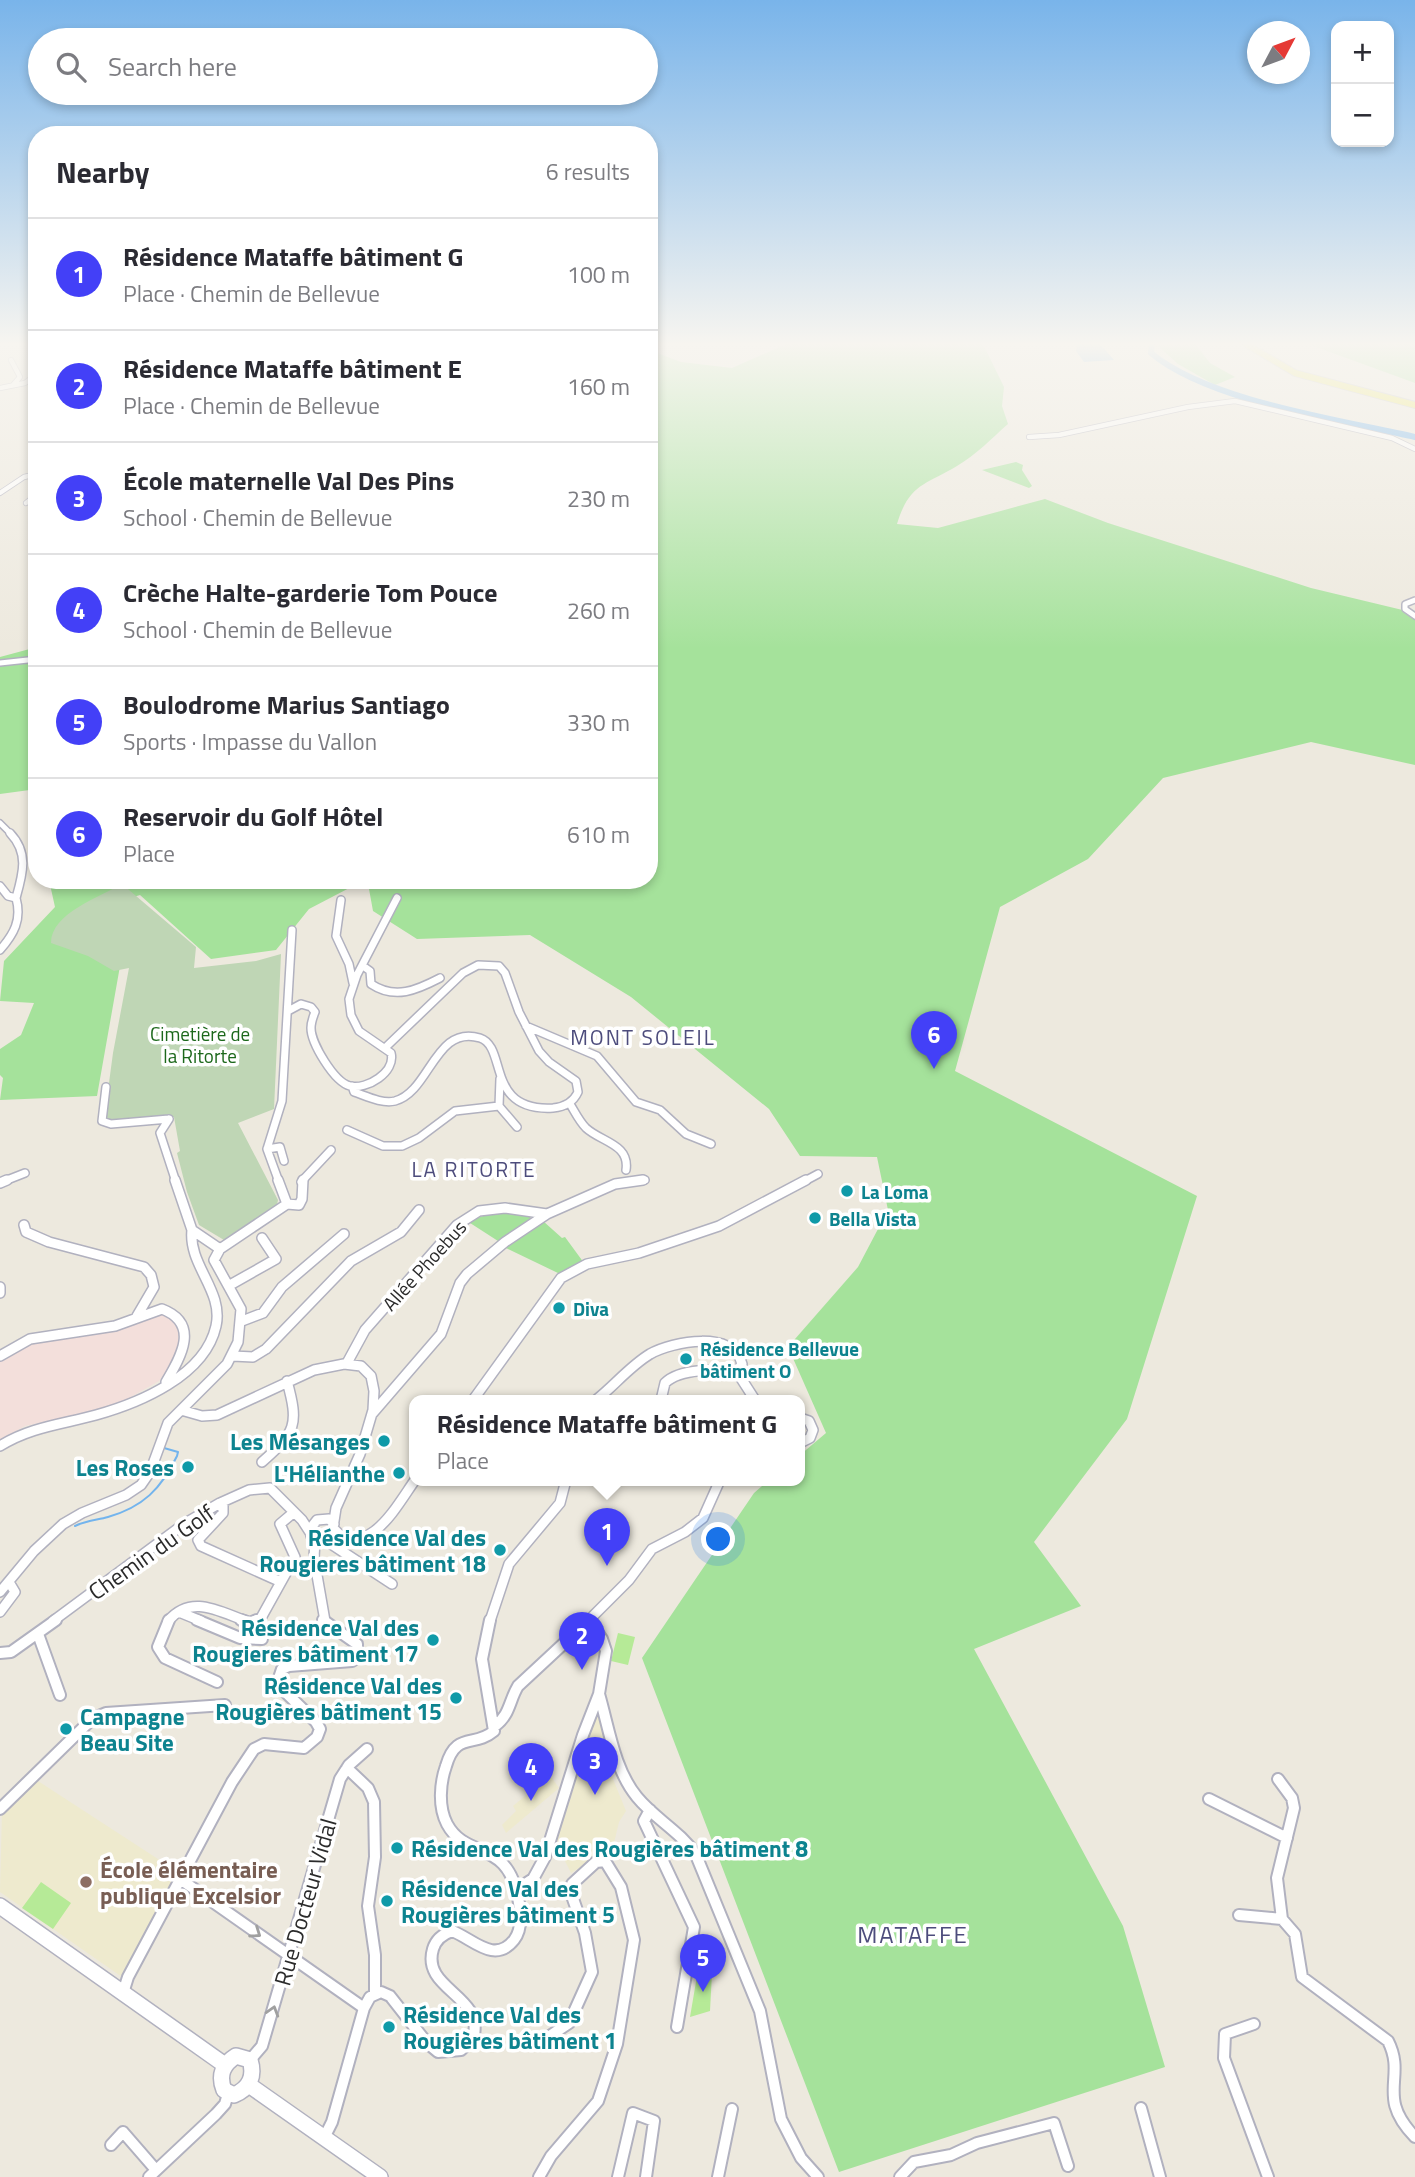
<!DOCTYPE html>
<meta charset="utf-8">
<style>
body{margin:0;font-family:"Titillium Web",sans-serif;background:#f7f7f7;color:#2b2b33}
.controls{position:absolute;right:21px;top:21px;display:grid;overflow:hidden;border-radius:14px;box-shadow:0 4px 10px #0003}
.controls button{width:63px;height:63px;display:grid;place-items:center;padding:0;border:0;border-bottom:2px solid #e1e1e2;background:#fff;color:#2b2b33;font:35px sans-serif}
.compass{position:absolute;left:1247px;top:21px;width:63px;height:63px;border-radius:50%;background:#fff;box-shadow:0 4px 10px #0003;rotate:49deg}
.you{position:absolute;left:719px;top:1540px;width:24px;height:24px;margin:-18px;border:5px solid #fff;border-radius:50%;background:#1a73e8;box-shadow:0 0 0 10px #1a73e833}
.badge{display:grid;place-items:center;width:46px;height:46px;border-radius:50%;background:#4340f7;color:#fff;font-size:23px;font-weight:700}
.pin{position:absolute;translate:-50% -58px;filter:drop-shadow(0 2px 4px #0008)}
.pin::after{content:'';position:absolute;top:37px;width:24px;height:21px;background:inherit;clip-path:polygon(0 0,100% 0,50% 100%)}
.popup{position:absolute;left:409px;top:1395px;width:396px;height:91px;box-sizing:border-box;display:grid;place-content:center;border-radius:14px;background:#fff;filter:drop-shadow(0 2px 5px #0005);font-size:23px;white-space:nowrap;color:#7c7c81}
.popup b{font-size:26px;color:#2b2b33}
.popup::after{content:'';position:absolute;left:50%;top:100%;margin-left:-14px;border:14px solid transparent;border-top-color:#fff}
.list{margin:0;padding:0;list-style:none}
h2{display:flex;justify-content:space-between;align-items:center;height:91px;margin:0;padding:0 28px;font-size:30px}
h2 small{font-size:23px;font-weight:400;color:#7c7c81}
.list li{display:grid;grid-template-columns:46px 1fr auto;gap:21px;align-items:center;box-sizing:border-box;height:112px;padding:0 28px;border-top:2px solid #e1e1e2}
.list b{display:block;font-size:26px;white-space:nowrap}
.list p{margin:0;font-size:23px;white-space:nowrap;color:#7c7c81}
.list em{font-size:23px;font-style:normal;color:#7c7c81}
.icon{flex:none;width:38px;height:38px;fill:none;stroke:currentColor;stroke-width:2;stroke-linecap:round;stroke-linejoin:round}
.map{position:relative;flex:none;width:1415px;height:2177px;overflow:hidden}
.search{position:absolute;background:#fff;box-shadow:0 4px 10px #0003;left:28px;top:28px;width:630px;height:77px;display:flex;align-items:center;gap:18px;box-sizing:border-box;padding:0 24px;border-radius:38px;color:#7c7c81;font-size:26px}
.panel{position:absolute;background:#fff;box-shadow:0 4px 10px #0003;left:28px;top:126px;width:630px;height:763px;border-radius:28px}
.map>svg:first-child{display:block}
.education{fill:#eeeace}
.medical{fill:#f3dfdb}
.green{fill:#a5e29b}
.cemetery{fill:#bfd6b5}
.pitch{fill:#b6ea97}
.water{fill:#73b4ed}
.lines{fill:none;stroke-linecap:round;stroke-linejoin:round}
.stream{stroke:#73b4ed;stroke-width:2}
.river{stroke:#73b4ed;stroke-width:6}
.minor-far4-casing{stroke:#b1b1bf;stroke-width:6}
.minor-far3-casing{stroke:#b1b1bf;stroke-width:8}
.minor-far2-casing{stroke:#b1b1bf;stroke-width:10}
.minor-far1-casing{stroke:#b1b1bf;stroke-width:12}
.minor-casing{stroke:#b1b1bf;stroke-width:14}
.secondary-casing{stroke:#b1b1bf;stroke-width:18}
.primary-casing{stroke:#c8c8c8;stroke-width:8}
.minor-far4{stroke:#fff;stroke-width:4.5}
.minor-far3{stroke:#fff;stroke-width:5}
.minor-far2{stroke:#fff;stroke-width:7}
.minor-far1{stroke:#fff;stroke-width:9}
.minor{stroke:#fff;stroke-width:10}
.secondary{stroke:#fff;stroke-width:15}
.primary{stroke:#efea61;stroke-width:6}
.oneway{stroke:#a0a0a0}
.culture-dot{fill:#0f9aa8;stroke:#fff;stroke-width:2.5}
.education-dot{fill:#8d6e63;stroke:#fff;stroke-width:2.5}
.labels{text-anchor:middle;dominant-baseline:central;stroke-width:7;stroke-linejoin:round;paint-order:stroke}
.park-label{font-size:19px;fill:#1c681b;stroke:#fff}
.culture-label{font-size:19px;font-weight:bold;fill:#0d838f;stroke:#fff;text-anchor:start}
.street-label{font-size:19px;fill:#2b2b2b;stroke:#fff}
.neighbourhood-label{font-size:21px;letter-spacing:2px;fill:#4d4c7c;stroke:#fff}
.near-culture-label{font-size:23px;font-weight:bold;fill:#0d838f;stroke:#fff;text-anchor:end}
.near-street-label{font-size:23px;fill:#2b2b2b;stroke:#fff}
.near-education-label{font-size:23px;font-weight:bold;fill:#785e54;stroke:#fff;text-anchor:start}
.near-neighbourhood-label{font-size:24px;letter-spacing:2px;fill:#4d4c7c;stroke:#fff}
</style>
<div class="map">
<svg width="1415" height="2177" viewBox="0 0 1415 2177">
<rect width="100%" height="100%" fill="#ede9de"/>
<path class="education" d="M596,1712L600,1716L613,1779L626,1811L619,1822L613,1847L571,1873L556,1843Z
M550,1775L559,1788L506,1833L502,1825L516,1811L513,1806Z
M38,1781L178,1872L122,1977L0,1892L2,1810L30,1783Z"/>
<path class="medical" d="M164,1312L177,1324L180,1352L159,1381L115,1406L25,1426L0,1440V1361L17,1348L23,1343Z"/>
<path class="green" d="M786,344H983L1004,387L1002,406L1008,424C992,438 976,455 957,466C925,485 909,484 897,524L938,528L1045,499L1108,523L1311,588L1415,613V765L1311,742L1163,778L1088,859L1000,907L955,1071L1197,1196L1127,1419L1034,1542L1081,1606L974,1649L1123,1926L1165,2067L839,2172L642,1658L754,1493L769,1480H800V1455L826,1433L788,1347L858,1267L888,1210L877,1157L800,1156L769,1109L631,997L530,935L417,939L373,911L369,889L355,885L309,909L276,950L211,959L140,895L99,908L120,966L97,1096L0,1100L3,1078L0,1075V1049L21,1035L34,1003L0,1001L4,961L55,907L49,880H649V350L681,362L732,368Z
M1195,344L1210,363L1235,377L1215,385L1178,364L1157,345Z
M1308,344H1415V383Z
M1016,462L1023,465L1022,470L1032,486L1029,488L982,470Z
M37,647V789L0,794V657Z
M503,1210L531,1215L530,1219L498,1241L467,1221Z
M543,1221L562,1238L565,1237L584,1263L560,1274L504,1247Z"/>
<path class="cemetery" d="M122,884L196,947L194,968L256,961L281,954L274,1109L238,1123L278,1200L277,1205L224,1240L199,1225L187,1192L177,1153L180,1151L174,1117L111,1122L104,1120L113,1053L129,968L114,971L88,956L51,943C51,913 100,897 122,884Z"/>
<path class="pitch" d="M618,1633L635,1637L628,1665L611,1661Z
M41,1882L71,1903L53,1929L22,1908Z
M698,1970L712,1973L710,2011L690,2017Z"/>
<path class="water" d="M1074,344H1100L1114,360L1084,362L1076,351L1077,346Z"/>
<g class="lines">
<path class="stream" d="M75,1526C85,1521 97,1520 108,1517C143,1507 161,1489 177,1456L178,1452L164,1448"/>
<path class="river" d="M1152,344L1151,353C1208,401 1340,420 1415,437"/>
<g class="minor-far4-casing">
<path id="minor-far4" d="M11,360L20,377L13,385
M0,388L25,383L33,377L32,371L37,368
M1029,437L1059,435L1188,407L1235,401L1392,438L1415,449
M37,479L34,481L37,483
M0,493L24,477L37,474
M26,503L37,494"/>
</g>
<g class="minor-far3-casing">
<path id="minor-far3" d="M1415,600L1405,604V609L1415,616
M0,663L37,659
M0,823L12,835"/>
</g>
<g class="minor-far2-casing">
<path id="minor-far2" d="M10,833C29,853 23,873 16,898
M0,886L8,896L16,898
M341,900L336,936L349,964L353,983
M0,950C14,934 22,920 16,898
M363,966L370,971L371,984C395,1000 417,990 440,978
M288,1011L301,1004L311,1007L315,1012C313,1017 311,1022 311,1028C311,1043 334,1082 350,1086C367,1090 396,1072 391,1053L359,1031L351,1015L349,999L357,975L397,898
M526,1026L597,1056L636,1102L660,1110L686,1134L711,1144
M500,1079L499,1106L517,1127
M352,1086L354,1092C366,1096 382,1104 395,1101C430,1092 435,1024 480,1038C508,1047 485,1112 553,1108C564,1107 573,1103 578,1092L576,1081L549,1062L539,1051L519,1012L505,973L499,966L478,965L463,973L387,1046
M106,1087L102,1121L111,1124L169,1119
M570,1104C575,1112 579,1121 586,1128C601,1142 630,1144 626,1170
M169,1119L160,1133L176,1182
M347,1130L383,1146H402L419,1138L455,1111L499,1106
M267,1149L280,1147L284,1161
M2,1182L25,1173
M279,1182L267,1149L282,1101L292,930
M301,1182L331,1150
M629,1182L645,1180
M803,1182L818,1174"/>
</g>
<g class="minor-far1-casing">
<path id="minor-far1" d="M175,1180L192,1230L220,1249
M0,1183L7,1180
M287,1204L299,1205L302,1199L303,1180
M24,1225L26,1232L49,1242L144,1267L151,1275L154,1287L137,1316
M230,1285L276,1259L262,1238
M0,1287V1293
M242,1321L263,1313L282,1287L344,1234
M0,1356L30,1339L115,1326L162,1309C201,1324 180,1358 166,1382
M233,1356L253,1357L266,1349L351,1261L401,1232L419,1210
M347,1363L365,1330L457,1225L479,1211L505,1208L547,1214L615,1184L643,1180
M737,1372L755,1400
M473,1400L561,1278L587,1264L639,1253L719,1226L806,1180
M596,1400C614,1386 630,1366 650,1354C673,1341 734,1330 742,1364L737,1372
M661,1400L665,1383C680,1368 718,1369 737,1372
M372,1414L441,1334L460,1283L467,1274L505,1242L547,1214
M800,1418L809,1421L813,1430L810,1438L800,1443
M0,1446C30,1427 63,1424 96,1415C139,1403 205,1376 216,1326C224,1291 188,1265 192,1230
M262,1462C296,1432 299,1425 287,1381
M223,1502V1513L198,1540L201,1546L281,1582L295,1557L280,1524L293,1513
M334,1529L341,1536L353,1541
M311,1536L310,1529L317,1520L329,1519L334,1524
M315,1540L314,1558L325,1621
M326,1540C373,1552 392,1513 415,1480
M331,1544L392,1584
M0,1592L34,1551L63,1524L82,1513L126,1495L141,1485L150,1472L168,1423L227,1364L238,1342L241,1309L214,1260L220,1249L287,1204L278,1180
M0,1612L15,1592L9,1582
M179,1612L201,1621
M53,1621L184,1524L220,1503L249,1490L270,1488L302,1520L315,1540H325L332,1534L336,1508L360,1454L373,1410L374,1391L371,1376L361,1366L344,1364L314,1370L217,1415L202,1416L181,1410
M168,1621C191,1594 218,1611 246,1621
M253,1621L261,1618L281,1582
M490,1621L509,1564L560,1503L566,1480
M588,1621L629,1580L652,1549L685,1532L703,1518L720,1480"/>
</g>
<g class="minor-casing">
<path id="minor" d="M169,1620L158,1647L165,1658L217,1682
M197,1620L240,1638L262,1639
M241,1620L250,1623L257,1620
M38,1634L60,1695
M0,1653L11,1652L56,1620
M599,1694C609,1728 614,1769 637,1797C655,1819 680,1831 696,1855L760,2011L781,2119L801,2158L818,2177
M495,1726C510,1715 509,1701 518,1686L588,1621
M347,1768L368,1788L374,1802L375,1857L368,1906L375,1955V1993
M1278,1779L1292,1798L1294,1808L1277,1878L1282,1919
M1209,1799L1287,1838
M0,1809L92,1719L106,1713L225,1705
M650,1810L644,1821L694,1927L677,2027
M180,1879L364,2008
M516,1890L533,1879L545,1857L583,1735L599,1694L606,1651L602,1639L589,1620
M1239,1915L1282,1919
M1282,1919L1295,1934L1302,1977L1388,2041C1407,2078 1375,2096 1415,2137
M123,1993L128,1977L232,1782L254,1749L264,1744L304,1748L317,1737L320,1729L316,1722L277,1684L282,1669L289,1666L352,1661L357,1657V1644L323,1620
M1254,2024L1225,2034L1224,2058L1268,2177
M250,2060L262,2046L340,1779L349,1765L367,1749
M1141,2108L1160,2177
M324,2138L332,2122L364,2008L370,1997L381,1992L390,1996L427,2043L438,2052L461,2050L474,2037C475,2027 476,2019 470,2011C457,1990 424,1979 433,1949C436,1939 443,1934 452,1931C472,1938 494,1965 514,1940C522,1930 521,1915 519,1903C509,1837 467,1861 447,1824C438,1807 440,1783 446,1766C456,1731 474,1748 494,1731L482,1659L490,1620
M111,2145L123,2132L156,2170
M149,2177L216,2114L225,2104L228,2094
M539,2177L551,2156L598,2101L617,2044L634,1940L621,1887L605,1861L596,1862L572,1884V1896L585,1933L592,1972L569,2023L541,2042
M618,2177L633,2113L654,2121L646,2177
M718,2177L732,2109
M900,2177L914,2162L951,2155L977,2143L1054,2123L1068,2166"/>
</g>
<g class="secondary-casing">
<path id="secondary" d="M0,1906L225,2065
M236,2056L250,2060C255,2076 250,2088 234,2095L224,2090C218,2075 223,2064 236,2056Z
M249,2085L380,2177"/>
</g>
<g class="primary-casing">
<path id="primary" d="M1246,344L1295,373L1415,405"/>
</g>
<use href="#minor-far4" class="minor-far4"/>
<use href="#minor-far3" class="minor-far3"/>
<use href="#minor-far2" class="minor-far2"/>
<use href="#minor-far1" class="minor-far1"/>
<use href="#minor" class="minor"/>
<use href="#secondary" class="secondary"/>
<use href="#primary" class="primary"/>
</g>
<defs><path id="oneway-chevron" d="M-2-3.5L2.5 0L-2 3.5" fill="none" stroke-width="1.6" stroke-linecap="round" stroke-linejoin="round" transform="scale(1.75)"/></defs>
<g class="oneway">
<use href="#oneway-chevron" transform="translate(256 1933) rotate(35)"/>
<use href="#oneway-chevron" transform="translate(273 2011) rotate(-73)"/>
</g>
<linearGradient id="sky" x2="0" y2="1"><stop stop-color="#79b4ea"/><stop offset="0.53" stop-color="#f7f5f0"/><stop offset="1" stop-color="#f7f5f0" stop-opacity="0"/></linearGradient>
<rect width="1415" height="649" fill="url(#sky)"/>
<g class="culture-dot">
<circle cx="847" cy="1191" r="7"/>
<circle cx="815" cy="1218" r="7"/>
<circle cx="559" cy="1308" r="7"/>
<circle cx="686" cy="1359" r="7"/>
<circle cx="384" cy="1441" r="7"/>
<circle cx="188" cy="1467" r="7"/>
<circle cx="399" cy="1473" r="7"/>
<circle cx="500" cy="1550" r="7"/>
<circle cx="433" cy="1640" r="7"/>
<circle cx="456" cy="1698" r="7"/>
<circle cx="66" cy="1729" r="7"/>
<circle cx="397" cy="1848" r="7"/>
<circle cx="387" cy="1901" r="7"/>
<circle cx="389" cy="2027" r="7"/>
</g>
<circle class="education-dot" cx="86" cy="1882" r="7"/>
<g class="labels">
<g class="park-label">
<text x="200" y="1033">Cimetière de<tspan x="200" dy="22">la Ritorte</tspan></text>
</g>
<g class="culture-label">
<text x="861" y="1191">La Loma</text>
<text x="829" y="1218">Bella Vista</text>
<text x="573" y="1308">Diva</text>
<text x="700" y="1348">Résidence Bellevue<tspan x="700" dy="22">bâtiment O</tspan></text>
</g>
<g class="street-label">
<text transform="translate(424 1265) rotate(-48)">Allée Phoebus</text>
</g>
<g class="neighbourhood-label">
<text x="643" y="1037">MONT SOLEIL</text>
<text x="474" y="1169">LA RITORTE</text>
</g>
<g class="near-culture-label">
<text x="370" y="1441">Les Mésanges</text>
<text x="174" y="1467">Les Roses</text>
<text x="385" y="1473">L'Hélianthe</text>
<text x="486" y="1537">Résidence Val des<tspan x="486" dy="26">Rougieres bâtiment 18</tspan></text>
<text x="419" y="1627">Résidence Val des<tspan x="419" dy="26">Rougieres bâtiment 17</tspan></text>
<text x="442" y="1685">Résidence Val des<tspan x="442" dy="26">Rougières bâtiment 15</tspan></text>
<text x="80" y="1716" text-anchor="start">Campagne<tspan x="80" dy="26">Beau Site</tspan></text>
<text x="411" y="1848" text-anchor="start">Résidence Val des Rougières bâtiment 8</text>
<text x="401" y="1888" text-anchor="start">Résidence Val des<tspan x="401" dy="26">Rougières bâtiment 5</tspan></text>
<text x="403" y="2014" text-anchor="start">Résidence Val des<tspan x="403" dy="26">Rougières bâtiment 1</tspan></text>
</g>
<g class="near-street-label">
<text transform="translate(151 1552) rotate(-35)">Chemin du Golf</text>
<text transform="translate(305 1902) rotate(-74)">Rue Docteur Vidal</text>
</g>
<g class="near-education-label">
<text x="100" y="1869">École élémentaire<tspan x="100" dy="26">publique Excelsior</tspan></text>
</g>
<g class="near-neighbourhood-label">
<text x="913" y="1934">MATAFFE</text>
</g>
</g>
</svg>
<div class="controls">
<button>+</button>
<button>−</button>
</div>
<svg class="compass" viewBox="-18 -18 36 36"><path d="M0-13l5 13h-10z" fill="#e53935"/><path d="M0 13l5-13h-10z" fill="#7c7c81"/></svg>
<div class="you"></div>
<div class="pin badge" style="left:607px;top:1566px">1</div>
<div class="popup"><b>Résidence Mataffe bâtiment G</b>Place</div>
<div class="pin badge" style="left:582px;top:1670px">2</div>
<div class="pin badge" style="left:595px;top:1795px">3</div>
<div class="pin badge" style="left:531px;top:1801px">4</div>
<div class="pin badge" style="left:703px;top:1992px">5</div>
<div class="pin badge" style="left:934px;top:1069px">6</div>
<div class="search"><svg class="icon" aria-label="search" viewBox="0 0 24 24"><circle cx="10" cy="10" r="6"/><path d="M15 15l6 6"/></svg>Search here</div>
<section class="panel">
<h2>Nearby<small>6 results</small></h2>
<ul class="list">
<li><span class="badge">1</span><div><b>Résidence Mataffe bâtiment G</b><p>Place · Chemin de Bellevue</p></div><em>100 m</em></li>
<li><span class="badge">2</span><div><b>Résidence Mataffe bâtiment E</b><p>Place · Chemin de Bellevue</p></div><em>160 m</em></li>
<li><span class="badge">3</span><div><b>École maternelle Val Des Pins</b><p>School · Chemin de Bellevue</p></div><em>230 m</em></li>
<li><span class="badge">4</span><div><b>Crèche Halte-garderie Tom Pouce</b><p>School · Chemin de Bellevue</p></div><em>260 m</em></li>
<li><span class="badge">5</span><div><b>Boulodrome Marius Santiago</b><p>Sports · Impasse du Vallon</p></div><em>330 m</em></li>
<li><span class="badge">6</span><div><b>Reservoir du Golf Hôtel</b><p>Place</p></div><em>610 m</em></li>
</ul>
</section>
</div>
